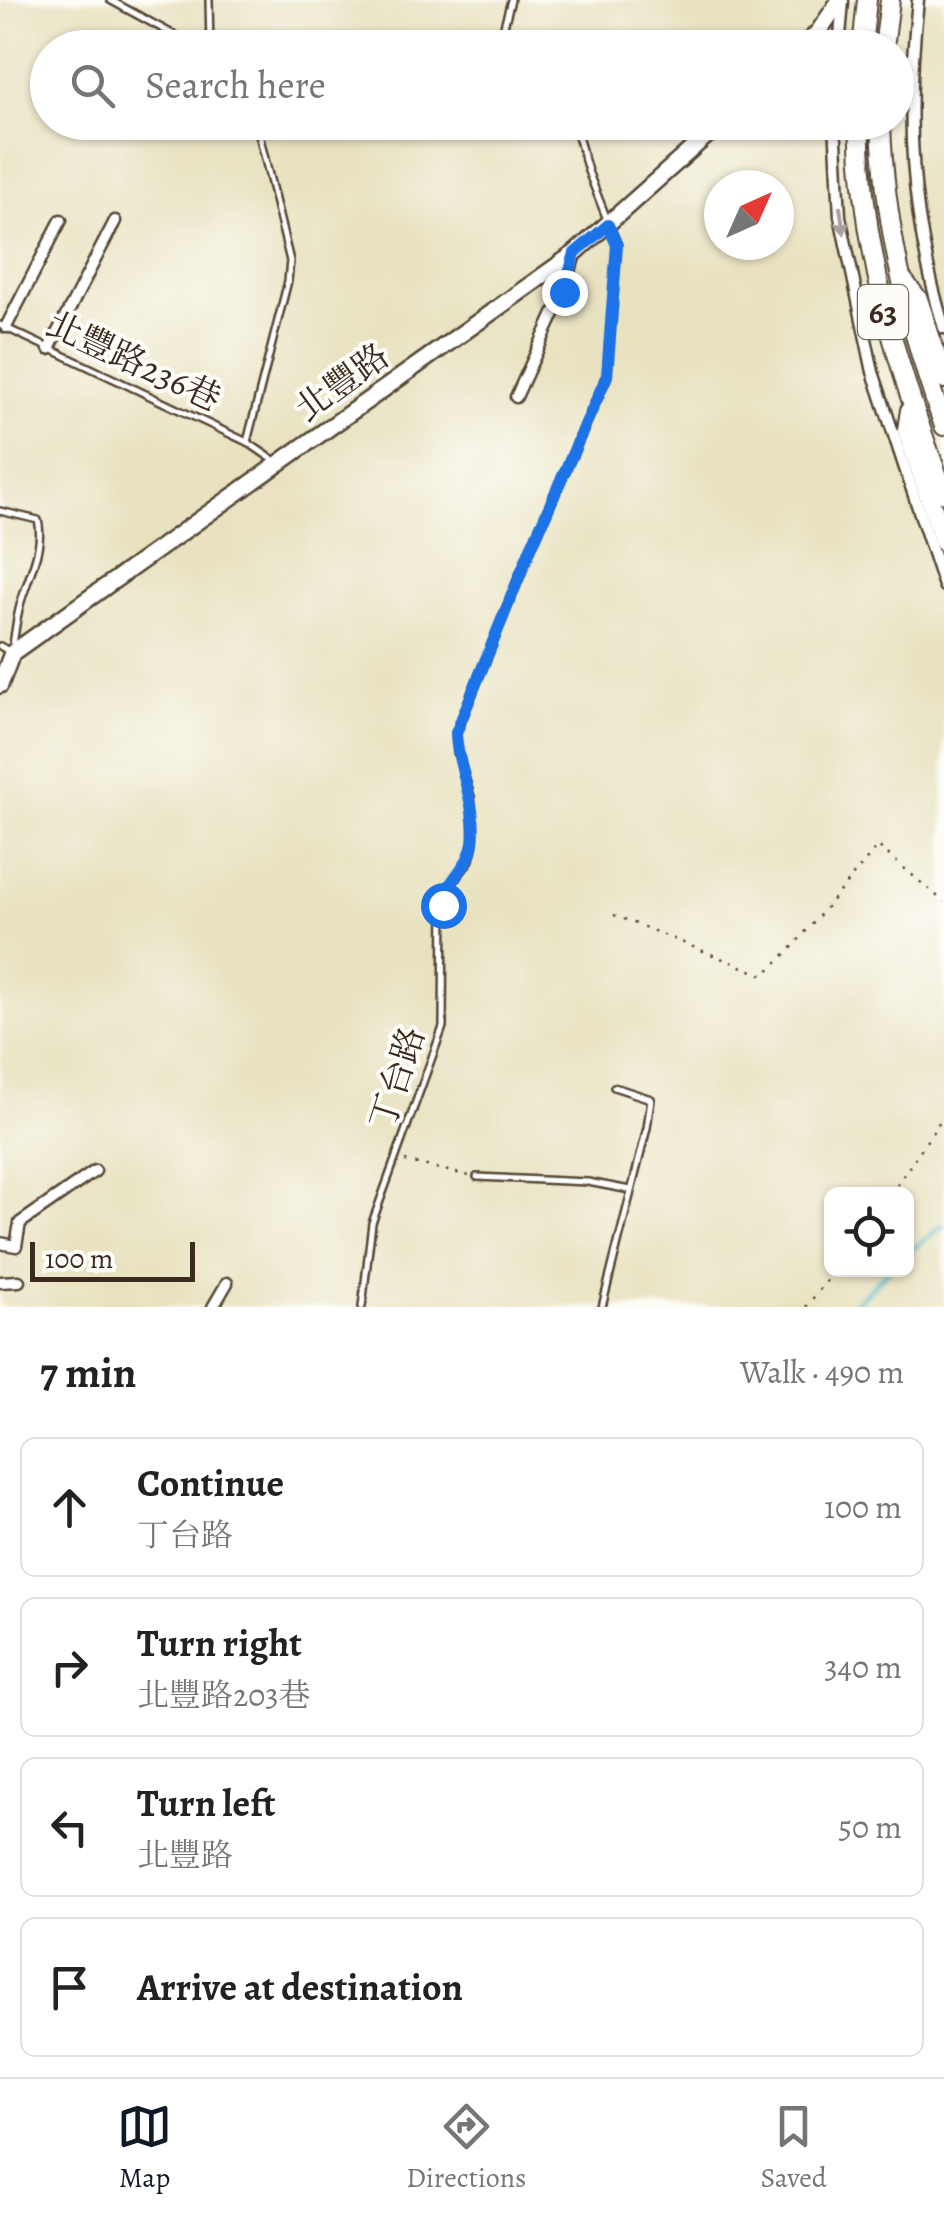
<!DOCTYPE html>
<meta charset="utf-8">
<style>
body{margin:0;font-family:Alegreya,"Noto Serif TC",serif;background:#f2f2f2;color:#222}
.controls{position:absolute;right:30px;bottom:30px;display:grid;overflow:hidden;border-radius:15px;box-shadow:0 2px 8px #0004}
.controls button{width:90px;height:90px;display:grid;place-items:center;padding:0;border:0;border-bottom:2px solid #e0e0e0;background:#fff;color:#222;font:50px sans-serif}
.compass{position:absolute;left:704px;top:170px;width:90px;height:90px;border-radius:50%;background:#fff;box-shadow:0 2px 8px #0004;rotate:45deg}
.scale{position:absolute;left:30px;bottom:25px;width:165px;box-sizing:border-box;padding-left:10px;border:5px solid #3b2a1e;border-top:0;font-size:28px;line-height:35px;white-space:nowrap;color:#3b2a1e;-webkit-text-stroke:8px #fdfcf7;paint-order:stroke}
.stop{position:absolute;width:30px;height:30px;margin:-22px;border:8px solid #1a73e8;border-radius:50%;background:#fff}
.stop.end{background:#1a73e8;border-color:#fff;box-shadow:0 2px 10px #0008}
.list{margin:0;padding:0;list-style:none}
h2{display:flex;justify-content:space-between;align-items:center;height:130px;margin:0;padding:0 40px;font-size:42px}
h2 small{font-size:32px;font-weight:400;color:#767676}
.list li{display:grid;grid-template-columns:65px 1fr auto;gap:30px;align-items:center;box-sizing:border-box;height:140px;margin:0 20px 20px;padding:0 20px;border:2px solid #e0e0e0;border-radius:15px}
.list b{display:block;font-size:38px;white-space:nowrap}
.list p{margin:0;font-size:32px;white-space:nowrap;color:#767676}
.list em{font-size:32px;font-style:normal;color:#767676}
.icon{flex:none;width:55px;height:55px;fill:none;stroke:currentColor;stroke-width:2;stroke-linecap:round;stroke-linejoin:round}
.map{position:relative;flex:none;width:944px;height:1307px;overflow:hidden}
.search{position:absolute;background:#fff;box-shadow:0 2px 8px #0004;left:30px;right:30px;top:30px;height:110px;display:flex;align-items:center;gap:25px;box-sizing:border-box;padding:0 35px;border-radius:55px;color:#767676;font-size:38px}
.sheet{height:770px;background:#fff}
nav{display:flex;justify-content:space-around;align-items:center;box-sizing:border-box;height:140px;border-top:2px solid #e0e0e0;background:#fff;font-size:28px;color:#767676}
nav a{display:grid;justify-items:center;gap:5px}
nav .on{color:#111827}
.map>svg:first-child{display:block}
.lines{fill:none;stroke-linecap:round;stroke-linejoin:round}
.stream{stroke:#56c0d2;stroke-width:4}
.lane-casing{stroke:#554636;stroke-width:10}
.street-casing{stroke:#554636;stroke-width:15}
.secondary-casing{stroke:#554636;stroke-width:20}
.primary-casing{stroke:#554636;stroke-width:22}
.path{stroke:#554636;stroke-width:2.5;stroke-dasharray:2.5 8;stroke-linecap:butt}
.lane{stroke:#fff;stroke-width:5}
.street{stroke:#fff;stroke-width:10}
.secondary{stroke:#fff;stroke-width:15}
.primary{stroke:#fff;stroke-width:18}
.oneway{fill:#a79f9a}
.route{stroke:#1a73e8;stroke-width:12}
.labels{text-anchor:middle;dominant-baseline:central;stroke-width:8;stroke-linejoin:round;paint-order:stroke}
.shield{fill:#fdfcf7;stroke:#75695f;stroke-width:2.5}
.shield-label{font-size:32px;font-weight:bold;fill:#3b2a1e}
.street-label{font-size:35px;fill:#3b2a1e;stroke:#fdfcf7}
</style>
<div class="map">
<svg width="944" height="1307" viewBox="0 0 944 1307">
<rect width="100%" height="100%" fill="#fdfcf7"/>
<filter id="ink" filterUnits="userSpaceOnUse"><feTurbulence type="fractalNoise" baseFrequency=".01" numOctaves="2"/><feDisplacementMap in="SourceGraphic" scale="20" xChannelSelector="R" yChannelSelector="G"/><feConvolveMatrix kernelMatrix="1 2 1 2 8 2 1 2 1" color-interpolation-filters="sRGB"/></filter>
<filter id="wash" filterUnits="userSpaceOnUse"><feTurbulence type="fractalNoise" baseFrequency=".0048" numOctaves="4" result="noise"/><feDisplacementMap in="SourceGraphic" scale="40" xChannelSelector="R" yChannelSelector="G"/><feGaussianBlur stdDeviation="2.25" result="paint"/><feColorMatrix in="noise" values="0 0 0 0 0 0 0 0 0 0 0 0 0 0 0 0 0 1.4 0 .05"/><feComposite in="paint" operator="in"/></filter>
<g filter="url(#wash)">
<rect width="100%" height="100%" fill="#e8e2c0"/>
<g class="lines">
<path class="stream" d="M906,1254L944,1225
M851,1307L889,1270"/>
</g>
</g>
<g filter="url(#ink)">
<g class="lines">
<g class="lane-casing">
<path id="lane" d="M110,0L198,48
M209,0L210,48
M498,48L511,0
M0,325L247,442L275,461
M247,442L288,281L290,261L256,122
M0,511L38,520C44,543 32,568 25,590C17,610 15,632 12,653L0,646
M477,1177L588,1182L630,1190
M362,1307L372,1223L443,1027L444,895L470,860L474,838L471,797L457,751L456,733L531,548L607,376L617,245L588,171L574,122
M602,1307L647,1128L651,1099L614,1087"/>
</g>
<g class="street-casing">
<path id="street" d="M918,0C905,117 910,215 944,328
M839,48L843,1
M835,122L840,216L873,372L944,586
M6,327L61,220
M49,349L115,221
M516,397L564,292L575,254
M0,1243L16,1246L20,1223L95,1171
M0,1282L19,1281
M213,1307L227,1283"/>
</g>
<g class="secondary-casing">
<path id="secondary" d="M802,48L819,31L840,0
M0,685L12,653L575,253L722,122"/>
</g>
<g class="primary-casing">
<path id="primary" d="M862,48L867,0
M884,48L890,0
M859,122C862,255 898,370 944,493
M881,122C884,227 909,328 944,426
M903,280L918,299L944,379
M910,410L907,430L944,542"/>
</g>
<path class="path" d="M614,915L763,975L790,950L878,846L944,902
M405,1161L470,1176
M891,1194L944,1115
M806,1307L835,1270"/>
<use href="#lane" class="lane"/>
<use href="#street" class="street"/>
<use href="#secondary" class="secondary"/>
<use href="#primary" class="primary"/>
</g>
<defs><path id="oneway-solid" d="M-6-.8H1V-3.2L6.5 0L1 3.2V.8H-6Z" transform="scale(2.5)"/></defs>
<use class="oneway" href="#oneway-solid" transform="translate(842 220) rotate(81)"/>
</g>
<g class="lines" filter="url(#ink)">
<path class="route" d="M443,905C445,880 470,868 473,843C478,804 457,770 456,733L531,548L607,376L617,245L608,225L575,253L564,292"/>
</g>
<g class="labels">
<rect class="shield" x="858" y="285" width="50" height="54" rx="8"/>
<g class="shield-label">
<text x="883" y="312">63</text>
</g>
<g class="street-label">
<text transform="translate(134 361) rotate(25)">北豐路236巷</text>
<text transform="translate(342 382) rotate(-36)">北豐路</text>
<text transform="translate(397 1078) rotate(-72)">丁台路</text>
</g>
</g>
</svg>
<div class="controls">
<button><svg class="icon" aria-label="locate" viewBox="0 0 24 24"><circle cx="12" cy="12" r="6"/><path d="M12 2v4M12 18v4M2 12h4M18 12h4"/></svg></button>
</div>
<svg class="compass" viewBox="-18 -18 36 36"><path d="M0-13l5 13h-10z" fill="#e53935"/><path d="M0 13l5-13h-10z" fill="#767676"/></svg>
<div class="scale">100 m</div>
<div class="stop" style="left:443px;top:905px"></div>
<div class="stop end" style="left:564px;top:292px"></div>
<div class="search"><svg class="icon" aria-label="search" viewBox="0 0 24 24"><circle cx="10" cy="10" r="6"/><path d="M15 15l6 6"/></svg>Search here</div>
</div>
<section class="sheet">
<h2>7 min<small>Walk · 490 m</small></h2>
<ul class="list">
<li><svg class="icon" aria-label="ahead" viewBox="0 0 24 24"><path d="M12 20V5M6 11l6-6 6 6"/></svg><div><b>Continue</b><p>丁台路</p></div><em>100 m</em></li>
<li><svg class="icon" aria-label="right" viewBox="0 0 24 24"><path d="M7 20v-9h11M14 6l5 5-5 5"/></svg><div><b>Turn right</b><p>北豐路203巷</p></div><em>340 m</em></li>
<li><svg class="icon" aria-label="left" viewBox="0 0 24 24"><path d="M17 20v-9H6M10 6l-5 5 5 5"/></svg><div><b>Turn left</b><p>北豐路</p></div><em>50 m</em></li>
<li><svg class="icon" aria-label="arrive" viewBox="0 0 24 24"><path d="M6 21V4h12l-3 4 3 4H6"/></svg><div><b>Arrive at destination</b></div></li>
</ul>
</section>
<nav>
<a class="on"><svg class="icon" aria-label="map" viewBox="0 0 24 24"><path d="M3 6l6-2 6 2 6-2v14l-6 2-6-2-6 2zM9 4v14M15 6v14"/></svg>Map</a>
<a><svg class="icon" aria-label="directions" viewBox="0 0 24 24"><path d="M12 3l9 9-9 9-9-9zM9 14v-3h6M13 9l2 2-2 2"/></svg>Directions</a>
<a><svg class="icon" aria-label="saved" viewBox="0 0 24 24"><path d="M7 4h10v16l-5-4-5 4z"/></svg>Saved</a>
</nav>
